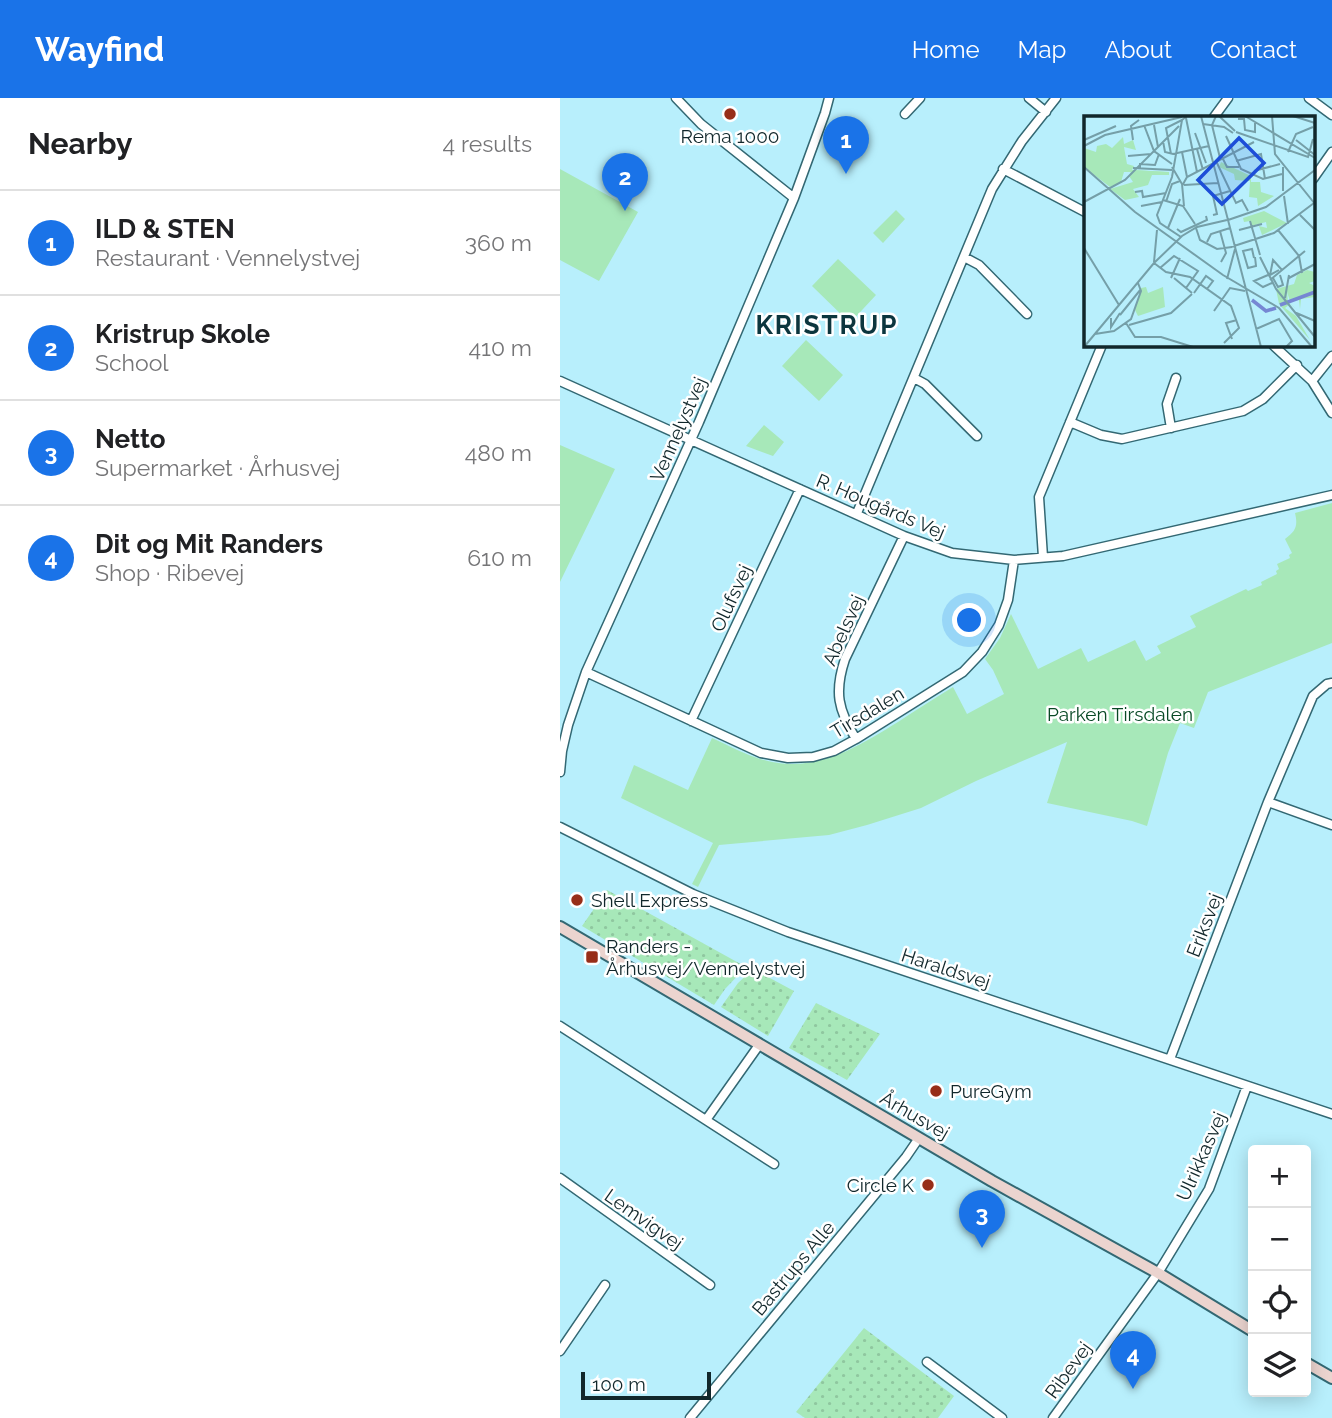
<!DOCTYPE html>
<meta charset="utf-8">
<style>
body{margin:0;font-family:Raleway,sans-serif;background:#f6f6f6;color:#202124}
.controls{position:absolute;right:21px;bottom:21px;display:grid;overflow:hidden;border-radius:7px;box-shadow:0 4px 18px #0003}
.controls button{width:63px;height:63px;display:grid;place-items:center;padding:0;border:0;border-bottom:2px solid #e0e0e0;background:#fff;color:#202124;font:35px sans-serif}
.scale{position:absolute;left:21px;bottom:18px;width:130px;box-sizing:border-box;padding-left:7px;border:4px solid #11272b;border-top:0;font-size:19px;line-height:24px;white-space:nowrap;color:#11272b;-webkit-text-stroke:5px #fff;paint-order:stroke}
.you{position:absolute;left:410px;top:523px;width:24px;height:24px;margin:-18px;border:5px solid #fff;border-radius:50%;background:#1a73e8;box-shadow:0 0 0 10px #1a73e833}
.badge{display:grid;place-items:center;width:46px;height:46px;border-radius:50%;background:#1a73e8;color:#fff;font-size:23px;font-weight:700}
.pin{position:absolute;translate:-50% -58px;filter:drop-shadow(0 2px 4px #0008)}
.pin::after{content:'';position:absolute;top:37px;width:24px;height:21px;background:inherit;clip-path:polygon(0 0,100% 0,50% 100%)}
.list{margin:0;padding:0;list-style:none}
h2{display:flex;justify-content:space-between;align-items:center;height:91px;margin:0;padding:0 28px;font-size:30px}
h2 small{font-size:23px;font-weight:400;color:#757577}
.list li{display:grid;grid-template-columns:46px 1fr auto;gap:21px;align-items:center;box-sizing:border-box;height:105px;padding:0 28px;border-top:2px solid #e0e0e0}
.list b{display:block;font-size:26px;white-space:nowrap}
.list p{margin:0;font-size:23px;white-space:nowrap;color:#757577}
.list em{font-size:23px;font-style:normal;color:#757577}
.icon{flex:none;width:38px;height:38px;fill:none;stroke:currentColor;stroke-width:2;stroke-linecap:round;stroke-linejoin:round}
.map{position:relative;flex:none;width:772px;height:1320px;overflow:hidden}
header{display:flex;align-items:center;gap:42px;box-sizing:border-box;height:98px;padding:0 35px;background:#1a73e8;color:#fff}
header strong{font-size:33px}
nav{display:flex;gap:38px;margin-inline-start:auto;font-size:24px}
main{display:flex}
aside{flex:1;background:#fff}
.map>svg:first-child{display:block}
.grass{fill:url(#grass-dots)}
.park{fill:#a7e8b9}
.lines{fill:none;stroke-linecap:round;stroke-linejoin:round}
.minor-casing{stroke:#336873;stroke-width:11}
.secondary-casing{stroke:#336873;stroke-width:14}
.minor{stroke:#fff;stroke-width:8}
.secondary{stroke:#ebd4cf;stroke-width:10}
.poi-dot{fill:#972e19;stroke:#fff;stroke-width:2.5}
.labels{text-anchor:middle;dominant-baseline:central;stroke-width:5;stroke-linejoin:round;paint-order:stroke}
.poi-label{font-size:19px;fill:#11272b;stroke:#fff;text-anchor:start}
.street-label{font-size:19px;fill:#11272b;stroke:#fff}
.park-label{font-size:19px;fill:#084925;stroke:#fff}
.district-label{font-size:26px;font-weight:bold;letter-spacing:2px;fill:#0c363e;stroke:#fff}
.inset-river{fill:none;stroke:#7687d3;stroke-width:3.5}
.inset-road{fill:none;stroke:#759fa8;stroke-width:2}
.view{fill:#1d4ed8;fill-opacity:0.15;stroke:#1d4ed8;stroke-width:3.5}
.inset-edge{fill:none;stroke:#11272b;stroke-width:3.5}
</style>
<header>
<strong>Wayfind</strong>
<nav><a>Home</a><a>Map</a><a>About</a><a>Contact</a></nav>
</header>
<main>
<aside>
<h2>Nearby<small>4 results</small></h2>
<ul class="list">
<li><span class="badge">1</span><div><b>ILD &amp; STEN</b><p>Restaurant · Vennelystvej</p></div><em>360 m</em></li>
<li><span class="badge">2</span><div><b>Kristrup Skole</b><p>School</p></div><em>410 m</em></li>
<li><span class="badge">3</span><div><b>Netto</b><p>Supermarket · Århusvej</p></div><em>480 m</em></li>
<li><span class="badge">4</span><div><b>Dit og Mit Randers</b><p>Shop · Ribevej</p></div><em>610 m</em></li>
</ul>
</aside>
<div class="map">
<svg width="772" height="1320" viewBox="0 0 772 1320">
<defs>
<pattern id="grass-dots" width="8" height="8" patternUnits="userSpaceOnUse" patternTransform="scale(1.75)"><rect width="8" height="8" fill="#a7e8b9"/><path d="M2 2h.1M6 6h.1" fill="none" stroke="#8fc79f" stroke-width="1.8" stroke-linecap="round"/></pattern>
</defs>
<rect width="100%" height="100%" fill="#b8effc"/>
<path class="grass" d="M47,792L186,869L165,891L154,907L22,828Z
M193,871L234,893L208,938L161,909L178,885Z
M256,905L320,936L287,982L229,950Z
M304,1230L394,1298L378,1320H245L236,1314Z"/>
<path class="park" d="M0,71L78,114L39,183L0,162Z
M336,112L345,121L323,145L313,135Z
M278,161L316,197L290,225L252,188Z
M246,242L283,277L259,303L222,268Z
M204,327L224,344L213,358L186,348Z
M0,347L55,371L0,484Z
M772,405V545L648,594L634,630L620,625L608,655L587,728L572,723L487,705L507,644L416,683L361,710L307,727L269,737L159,747L138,789L132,786L153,745L61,700L74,667L128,692L152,640C172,649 191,660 212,664C260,673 299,648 338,624C356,612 375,600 393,589L407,616L444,596L433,572L425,561L440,540L451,516L478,571L521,550L528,564L575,542L586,563L601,555L597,548L636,529L630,518L686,491L688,493L702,487L701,484L717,476L716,473L719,471L717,466L730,460L729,457L732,455L725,441C736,433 738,428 735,415Z"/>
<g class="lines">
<g class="minor-casing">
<path id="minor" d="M116,0L141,26L234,100
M469,0L486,14
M749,0L772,17
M345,16L360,0
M654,19L668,0
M443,71L525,114
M753,81L772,54
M404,159L419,167L467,216
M713,247L752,283L772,315
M354,280L365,286L417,338
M0,283L344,438L392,455L454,462L503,458L772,397
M752,283L772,258
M510,324L541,337L562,341L683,313L703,301L737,267
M611,330L607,306L616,280
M297,415L432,91L462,43L496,0
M483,459L479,399L542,247
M26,574L201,655L228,660L253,659L274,653L296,641L403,574L422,554L439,527L448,502L454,462
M131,623L240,391
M296,641C278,612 274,594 285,561L344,438
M0,674L2,653L8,627L26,574L139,324L234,100L265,15L269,0
M708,704L772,727
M0,729L133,796L228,834L772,1016
M0,928L214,1066
M610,961L708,704L753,598L767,586L772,585
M146,1022L199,947
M0,1080L150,1187
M0,1253L45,1187
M367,1264L442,1320
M130,1320L346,1059L359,1040
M493,1320L598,1175L649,1091L687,988"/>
</g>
<g class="secondary-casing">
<path id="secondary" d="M0,829L432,1083L598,1175L693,1233
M746,1265L772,1280"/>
</g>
<use href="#minor" class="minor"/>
<use href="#secondary" class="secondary"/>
</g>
<g class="poi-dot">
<circle cx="170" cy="16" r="7"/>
<circle cx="17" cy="802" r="7"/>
<rect x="25" y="852" width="14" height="14" rx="3.5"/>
<circle cx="376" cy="993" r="7"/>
<circle cx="368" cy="1087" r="7"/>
</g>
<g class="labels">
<g class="poi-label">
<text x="170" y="38" text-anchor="middle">Rema 1000</text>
<text x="31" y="802">Shell Express</text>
<text x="46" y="848">Randers -<tspan x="46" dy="22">Århusvej/Vennelystvej</tspan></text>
<text x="390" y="993">PureGym</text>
<text x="354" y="1087" text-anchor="end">Circle K</text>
</g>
<g class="street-label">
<text transform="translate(118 331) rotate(-66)">Vennelystvej</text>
<text transform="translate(321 408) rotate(23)">R. Hougårds Vej</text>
<text transform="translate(171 500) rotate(-65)">Olufsvej</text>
<text transform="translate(283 532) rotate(-66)">Abelsvej</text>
<text transform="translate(307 614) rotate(-31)">Tirsdalen</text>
<text transform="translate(644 827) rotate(-69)">Eriksvej</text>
<text transform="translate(386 870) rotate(18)">Haraldsvej</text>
<text transform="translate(355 1017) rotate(30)">Århusvej</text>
<text transform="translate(641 1058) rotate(-66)">Ulrikkasvej</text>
<text transform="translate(84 1121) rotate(35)">Lemvigvej</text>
<text transform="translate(233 1170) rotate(-50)">Bastrups Alle</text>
<text transform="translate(508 1272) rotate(-54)">Ribevej</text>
</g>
<g class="park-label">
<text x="560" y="616">Parken Tirsdalen</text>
</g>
<g class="district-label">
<text x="267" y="227">KRISTRUP</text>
</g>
</g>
<g transform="translate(524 18)">
<rect width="231" height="231" fill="#b8effc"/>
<path d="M180,95L203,107L178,119L175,110L183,112L182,106L167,110L166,105L160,106L159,102ZM223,154L231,156V165L225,167L231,170V181L217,183L216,193L215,184L206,185L203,176L204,186L215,195L206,188L201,192L212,200L226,224L195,188L192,173L210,168L213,159Z" fill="#a7e8b9"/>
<path d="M39,21L40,28L49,24L52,34L40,31L43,48L50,50L48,54L82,56L56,57L53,67L45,60L47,56H40L37,66L26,71L0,51V32L12,36L13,30L22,28L28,32Z" fill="#a7e8b9"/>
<path d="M137,46L167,60V66H176L177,76L190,80L174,90L173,82L165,81L166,65L151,64L150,58L135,51ZM48,54L85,56V59H68L64,69L49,73L55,81L41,84L26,73L49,66L45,60ZM62,171L64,177L79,171L81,191L54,200L51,194L57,172Z" fill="#a7e8b9"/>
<path class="inset-river" d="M168,184L182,195L192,192M196,189L231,176"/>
<path class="inset-road" d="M117,0L177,231M132,0L128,9L136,42M135,0L151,15M161,0L231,42M188,0L191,38L231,88M209,0L231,7M102,2L113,56M154,3H160L161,14L171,16V7M119,8L140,11L149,17M60,9L70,35L88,48M70,9L74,31M152,16L224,41L229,23M111,17L122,47M142,20L157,53L179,63L198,58M0,24L32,10M49,24L47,10L55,4M212,24L231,39M79,25L81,36L89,38L125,30M0,30L21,19L98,1M113,33L119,54M98,36L103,61M204,36L212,18L229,11M87,38L82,12L98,4M44,40L67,38M138,41L143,51H155M132,45L152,87L158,84L164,95M152,45L177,38L181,63M0,51L51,96L139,159L195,192L228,231M88,51L98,68L100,90M199,51V75M49,52L88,54M56,53V48L71,49L75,38M170,55L196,48M100,69L134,67M98,70L103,61L170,26M51,76L58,75L59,81L82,77M200,80L204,108M79,84L99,90L111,108M0,86L41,64L95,10M82,86L88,68L96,65M57,90L78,86M129,99L133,98L129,80L146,75M216,99L231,114M144,104L182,91L231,54M166,105L176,139M84,112L96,83M112,112L116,124L133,133L148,131M93,113L97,116L123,104L122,100M155,114L178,108M194,114L215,140L218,157M136,115L142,137L137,146M97,121L76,107L73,99L88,61L98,4L103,0M123,126L127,118L146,112M147,131L190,117L230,87M0,132L35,189M176,141L192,173L231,221M170,142L168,133L159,135L164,152L172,150L171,141M70,146L73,114M70,147L82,156L106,161L147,190L155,212L140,227M76,152L90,140L114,155L102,172M195,154L186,159L189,144L198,154M184,159L170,165L179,171L188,167M87,162L96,142M90,162L108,177M189,162L194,171L199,169L196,159M205,162L231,148M143,163L151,133M186,164L221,135M110,177L122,160L129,165L123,173M201,182L205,159M130,195L146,172L161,175M210,196L231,205M36,199L57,173M27,202V211L36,197M42,207L51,221H77L109,231M45,209L87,197L108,178M172,213L195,203L208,225L202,231M11,218L30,215L47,203L57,175L54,167M148,223L142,207L153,204M0,231L70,147L98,120L113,111L143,104"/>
<path class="view" d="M155,22L180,47L138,88L114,64Z"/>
<rect width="231" height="231" class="inset-edge"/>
</g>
</svg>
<div class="controls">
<button>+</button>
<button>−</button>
<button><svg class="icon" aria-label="locate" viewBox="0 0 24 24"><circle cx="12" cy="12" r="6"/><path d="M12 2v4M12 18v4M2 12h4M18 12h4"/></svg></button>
<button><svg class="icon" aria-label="layers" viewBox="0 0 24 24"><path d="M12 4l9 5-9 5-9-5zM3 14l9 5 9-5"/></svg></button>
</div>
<div class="scale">100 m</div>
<div class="you"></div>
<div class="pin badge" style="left:286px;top:76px">1</div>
<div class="pin badge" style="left:65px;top:113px">2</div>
<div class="pin badge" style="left:422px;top:1150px">3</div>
<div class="pin badge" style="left:573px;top:1291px">4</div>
</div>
</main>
